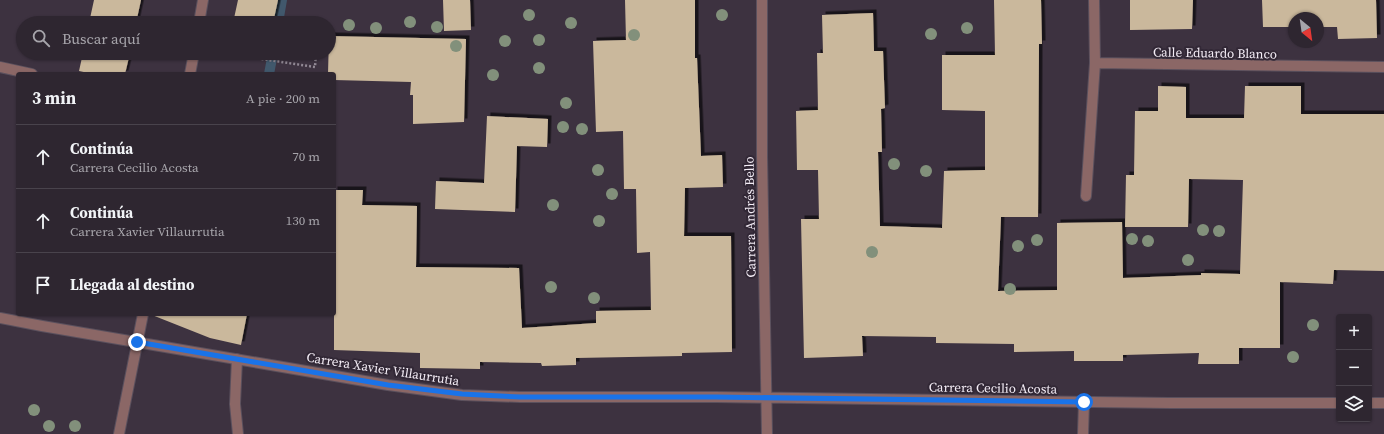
<!DOCTYPE html>
<html lang="es">
<meta charset="utf-8">
<style>
body{margin:0;font-family:"Source Serif 4",serif;background:#3a323c;color:#f1f3f6}
.controls{position:absolute;right:12px;bottom:12px;display:grid;overflow:hidden;border-radius:4px;box-shadow:0 1px 3px #0004}
.controls button{width:36px;height:36px;display:grid;place-items:center;padding:0;border:0;border-bottom:1px solid #49434c;background:#2e2630;color:#f1f3f6;font:20px sans-serif}
.compass{position:absolute;left:1288px;top:12px;width:36px;height:36px;border-radius:50%;background:#2e2630;box-shadow:0 1px 3px #0004;rotate:151deg}
.stop{position:absolute;width:12px;height:12px;margin:-9px;border:3px solid #1a73e8;border-radius:50%;background:#fff}
.stop.end{background:#1a73e8;border-color:#fff;box-shadow:0 1px 4px #0008}
.list{margin:0;padding:0;list-style:none}
h2{display:flex;justify-content:space-between;align-items:center;height:52px;margin:0;padding:0 16px;font-size:17px}
h2 small{font-size:13px;font-weight:400;color:#a7a5ab}
.list li{display:grid;grid-template-columns:26px 1fr auto;gap:12px;align-items:center;box-sizing:border-box;height:64px;padding:0 16px;border-top:1px solid #49434c}
.list b{display:block;font-size:15px;white-space:nowrap}
.list p{margin:0;font-size:13px;white-space:nowrap;color:#a7a5ab}
.list em{font-size:13px;font-style:normal;color:#a7a5ab}
.icon{flex:none;width:22px;height:22px;fill:none;stroke:currentColor;stroke-width:2;stroke-linecap:round;stroke-linejoin:round}
.map{position:relative;flex:none;width:1384px;height:434px;overflow:hidden}
.search{position:absolute;background:#2e2630;box-shadow:0 1px 3px #0004;left:16px;top:16px;width:320px;height:44px;display:flex;align-items:center;gap:10px;box-sizing:border-box;padding:0 14px;border-radius:22px;color:#a7a5ab;font-size:15px}
.panel{position:absolute;background:#2e2630;box-shadow:0 1px 3px #0004;left:16px;top:72px;width:320px;height:244px;border-radius:4px}
.map>svg:first-child{display:block}
.lines{fill:none;stroke-linecap:round;stroke-linejoin:round}
.stream{stroke:#41586c;stroke-width:10}
.building{fill:#cab89c;filter:url(#shadow)}
.street-casing{stroke:#5a505d;stroke-width:12}
.path{stroke:#918894;stroke-width:2.5;stroke-dasharray:2 2;stroke-linecap:butt}
.street{stroke:#8b6766;stroke-width:10}
.tree{fill:#82907b}
.route{stroke:#1a73e8;stroke-width:5}
.labels{text-anchor:middle;dominant-baseline:central;stroke-width:4;stroke-linejoin:round;paint-order:stroke}
.street-label{font-size:13px;fill:#f4edf6;stroke:#322836}
</style>
<div class="map">
<svg width="1384" height="434" viewBox="0 0 1384 434">
<defs>
<filter id="shadow"><feDropShadow dx="3.5" dy="-3.5" stdDeviation="0" flood-color="#0009"/></filter>
</defs>
<rect width="100%" height="100%" fill="#3d3240"/>
<g class="lines">
<path class="stream" d="M278,23L282,0
M269,74L273,53"/>
</g>
<path class="building" d="M94,0H141L136,23H89Z
M238,0H278L273,23H233Z
M443,0H470L471,30L444,31Z
M625,0H695V58H697L701,156L722,155L723,187L685,188L684,236H731L732,352L682,353V356L576,358V365L542,366L541,363L480,362V369L420,368V353L334,350V190H363L362,205L417,206L416,267L519,268L522,328L596,323V311L651,310L650,252L637,253L636,189H624L623,131L596,132L593,41L626,40Z
M994,0H1041L1042,44H1039L1038,217H1001L998,291L1057,290V223L1122,222L1123,278L1201,275V273L1240,274L1243,180L1189,179L1188,227H1125L1126,175H1134L1135,111H1158V86L1186,87V118H1244L1245,86H1301V114H1384V271L1334,270L1333,284L1280,282V348H1239V364H1198L1199,353L1123,355V361H1074V351L1014,352V344L936,343V337L862,336L863,356L804,358L801,219H819L818,170H797L796,111L818,110L817,53H823L822,15L873,13L874,51H883L885,108L881,109L882,152H878L880,226L942,228L944,171L985,170V111L942,110V55H995Z
M1130,0H1193L1192,29L1130,30Z
M1262,0H1376L1377,38L1338,39L1337,27H1318V18H1294V27H1263Z
M329,36L466,39L464,122L413,124V95H410L411,82L334,80V74H328Z
M83,53H130L125,74H93L79,71Z
M487,116L548,119L547,147L517,146L515,212L435,209L436,181L484,183Z
M153,314H247L241,345L210,338L152,315Z"/>
<g class="lines">
<g class="street-casing">
<path id="street" d="M762,0V156L767,434
M199,23L203,0
M1095,63L1384,67
M0,67L32,74
M190,74L194,53
M1086,196L1095,63L1094,0
M0,318L42,326L388,385L462,395L520,397H716L1169,403H1339
M237,359L235,404L238,434
M1369,403H1384
M119,434L143,314
M1083,434L1084,402"/>
</g>
<path class="path" d="M222,53L315,67L316,53"/>
<use href="#street" class="street"/>
</g>
<g class="tree">
<circle cx="529" cy="15" r="6"/>
<circle cx="722" cy="15" r="6"/>
<circle cx="410" cy="22" r="6"/>
<circle cx="571" cy="23" r="6"/>
<circle cx="349" cy="25" r="6"/>
<circle cx="437" cy="27" r="6"/>
<circle cx="376" cy="28" r="6"/>
<circle cx="967" cy="28" r="6"/>
<circle cx="931" cy="34" r="6"/>
<circle cx="634" cy="35" r="6"/>
<circle cx="539" cy="40" r="6"/>
<circle cx="505" cy="41" r="6"/>
<circle cx="456" cy="46" r="6"/>
<circle cx="539" cy="68" r="6"/>
<circle cx="493" cy="75" r="6"/>
<circle cx="566" cy="103" r="6"/>
<circle cx="563" cy="127" r="6"/>
<circle cx="582" cy="129" r="6"/>
<circle cx="894" cy="164" r="6"/>
<circle cx="598" cy="170" r="6"/>
<circle cx="926" cy="171" r="6"/>
<circle cx="612" cy="194" r="6"/>
<circle cx="553" cy="205" r="6"/>
<circle cx="599" cy="221" r="6"/>
<circle cx="1203" cy="230" r="6"/>
<circle cx="1219" cy="231" r="6"/>
<circle cx="1132" cy="239" r="6"/>
<circle cx="1037" cy="240" r="6"/>
<circle cx="1148" cy="241" r="6"/>
<circle cx="1018" cy="246" r="6"/>
<circle cx="872" cy="252" r="6"/>
<circle cx="1188" cy="260" r="6"/>
<circle cx="551" cy="287" r="6"/>
<circle cx="1010" cy="289" r="6"/>
<circle cx="594" cy="298" r="6"/>
<circle cx="1313" cy="325" r="6"/>
<circle cx="1293" cy="357" r="6"/>
<circle cx="34" cy="410" r="6"/>
<circle cx="49" cy="426" r="6"/>
<circle cx="75" cy="426" r="6"/>
</g>
<g class="lines">
<path class="route" d="M137,342L388,385L462,394L520,397H716L1084,402"/>
</g>
<g class="labels">
<g class="street-label">
<text transform="translate(1215 53) rotate(1)">Calle Eduardo Blanco</text>
<text transform="translate(750 217) rotate(-91)">Carrera Andrés Bello</text>
<text transform="translate(383 369) rotate(9)">Carrera Xavier Villaurrutia</text>
<text transform="translate(993 388) rotate(1)">Carrera Cecilio Acosta</text>
</g>
</g>
</svg>
<div class="controls">
<button>+</button>
<button>−</button>
<button><svg class="icon" aria-label="layers" viewBox="0 0 24 24"><path d="M12 4l9 5-9 5-9-5zM3 14l9 5 9-5"/></svg></button>
</div>
<svg class="compass" viewBox="-18 -18 36 36"><path d="M0-13l5 13h-10z" fill="#e53935"/><path d="M0 13l5-13h-10z" fill="#a7a5ab"/></svg>
<div class="stop" style="left:1084px;top:402px"></div>
<div class="stop end" style="left:137px;top:342px"></div>
<div class="search"><svg class="icon" aria-label="search" viewBox="0 0 24 24"><circle cx="10" cy="10" r="6"/><path d="M15 15l6 6"/></svg>Buscar aquí</div>
<section class="panel">
<h2>3 min<small>A pie · 200 m</small></h2>
<ul class="list">
<li><svg class="icon" aria-label="ahead" viewBox="0 0 24 24"><path d="M12 20V5M6 11l6-6 6 6"/></svg><div><b>Continúa</b><p>Carrera Cecilio Acosta</p></div><em>70 m</em></li>
<li><svg class="icon" aria-label="ahead" viewBox="0 0 24 24"><path d="M12 20V5M6 11l6-6 6 6"/></svg><div><b>Continúa</b><p>Carrera Xavier Villaurrutia</p></div><em>130 m</em></li>
<li><svg class="icon" aria-label="arrive" viewBox="0 0 24 24"><path d="M6 21V4h12l-3 4 3 4H6"/></svg><div><b>Llegada al destino</b></div></li>
</ul>
</section>
</div>
